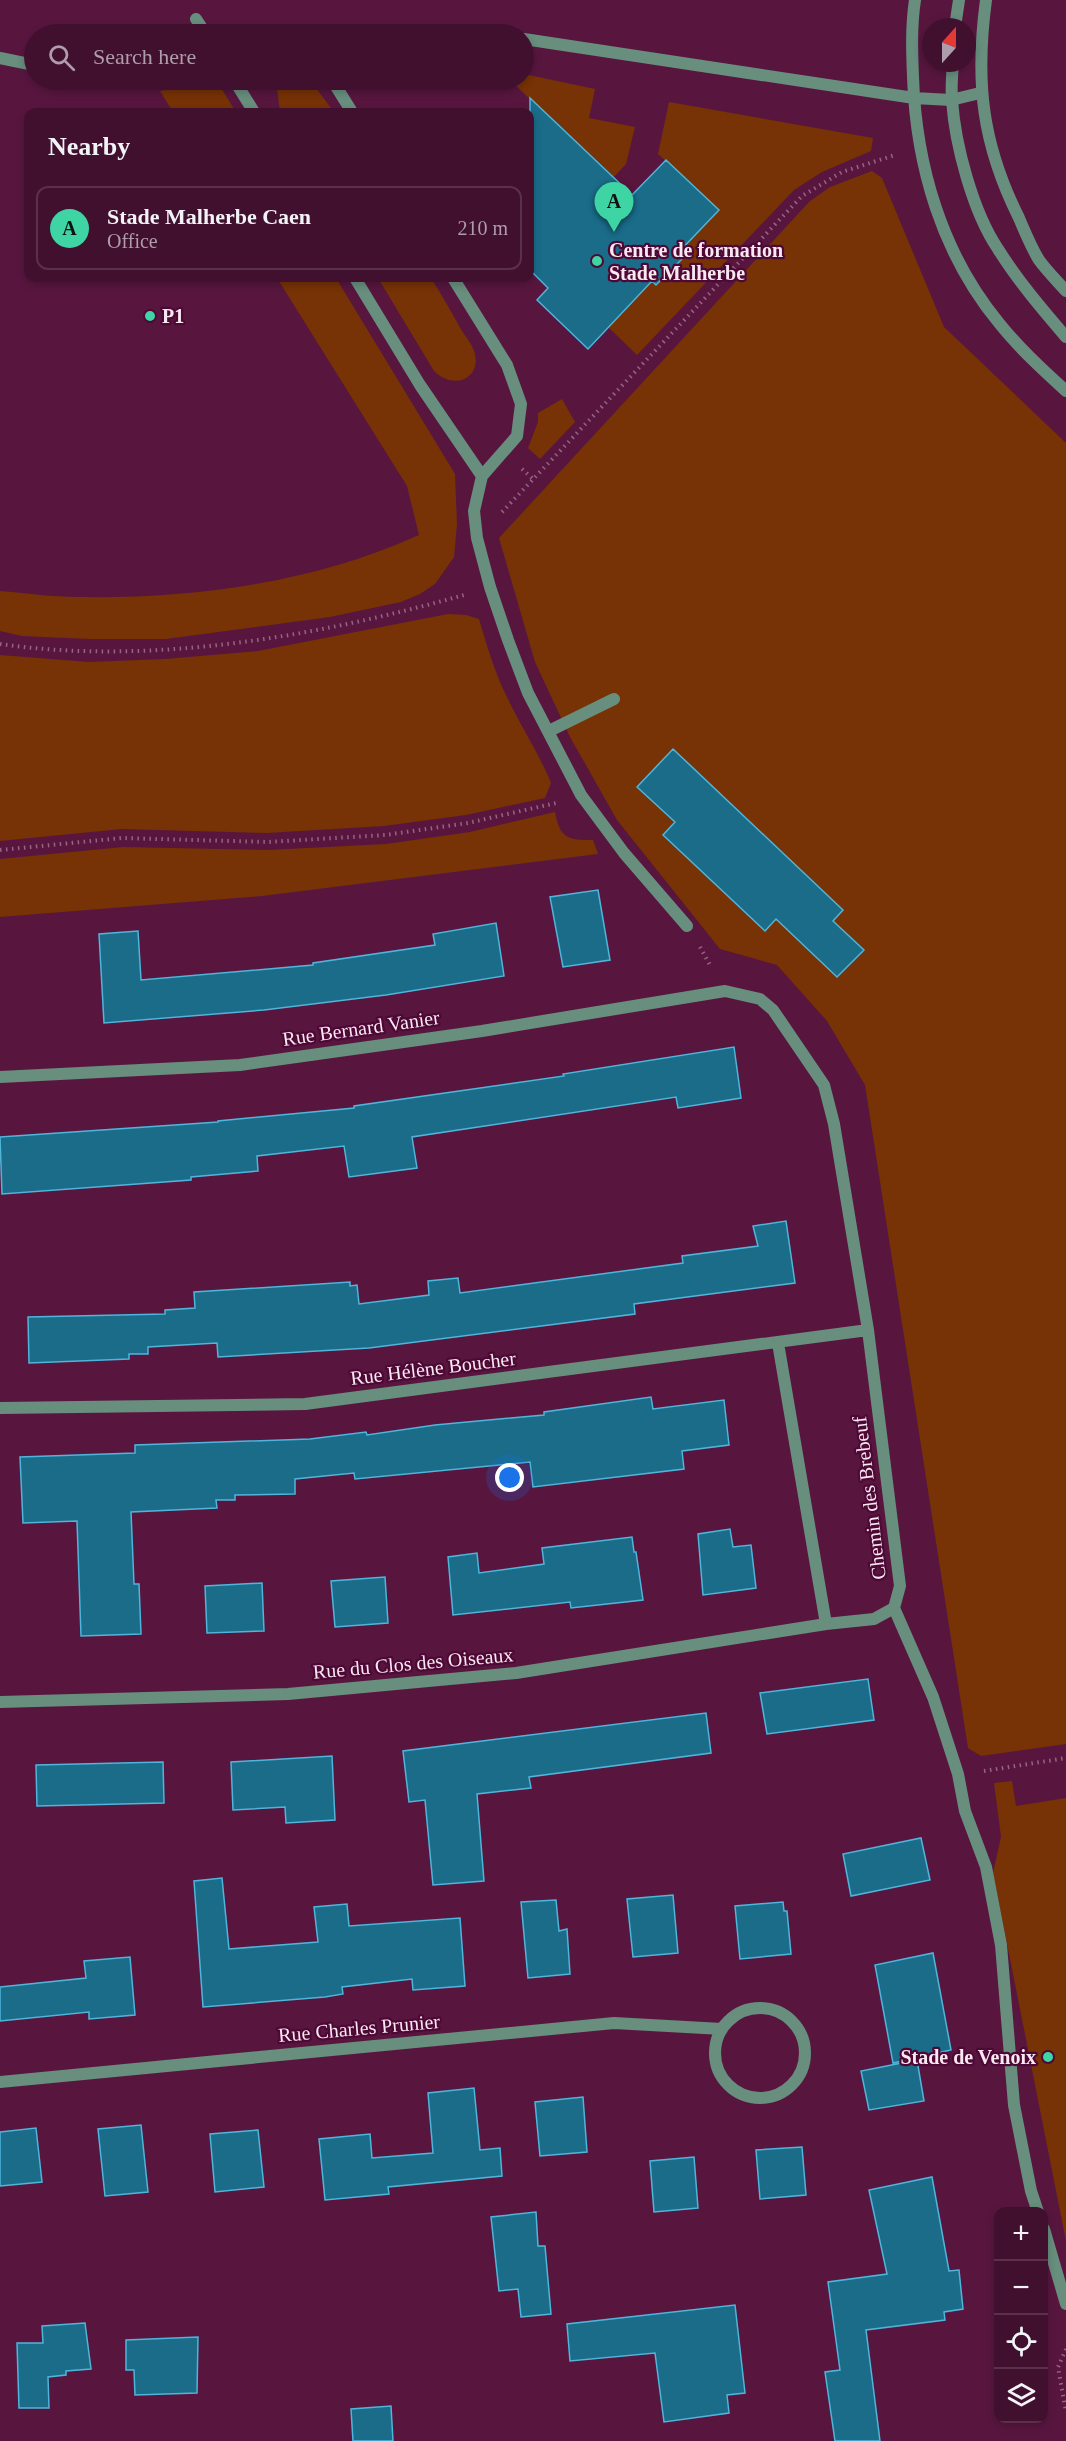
<!DOCTYPE html>
<meta charset="utf-8">
<style>
body{margin:0;font-family:"Times New Roman",serif;background:#4c1e3b;color:#f1f3f6}
.controls{position:absolute;right:18px;bottom:18px;display:grid;overflow:hidden;border-radius:12px;box-shadow:0 3px 9px #0003}
.controls button{width:54px;height:54px;display:grid;place-items:center;padding:0;border:0;border-bottom:2px solid #5a304b;background:#42102f;color:#f1f3f6;font:30px sans-serif}
.compass{position:absolute;left:922px;top:18px;width:54px;height:54px;border-radius:50%;background:#42102f;box-shadow:0 3px 9px #0003;rotate:21deg}
.you{position:absolute;left:510px;top:1478px;width:21px;height:21px;margin:-15px;border:4px solid #fff;border-radius:50%;background:#1a73e8;box-shadow:0 0 0 9px #1a73e833}
.badge{display:grid;place-items:center;width:39px;height:39px;border-radius:50%;background:#3ed4a3;color:#111;font-size:20px;font-weight:700}
.pin{position:absolute;translate:-50% -50px;filter:drop-shadow(0 2px 3px #0008)}
.pin::after{content:'';position:absolute;top:32px;width:21px;height:18px;background:inherit;clip-path:polygon(0 0,100% 0,50% 100%)}
.list{margin:0;padding:0;list-style:none}
h2{display:flex;justify-content:space-between;align-items:center;height:78px;margin:0;padding:0 24px;font-size:26px}
h2 small{font-size:20px;font-weight:400;color:#ae9daa}
.list li{display:grid;grid-template-columns:39px 1fr auto;gap:18px;align-items:center;box-sizing:border-box;height:84px;margin:0 12px 12px;padding:0 12px;border:2px solid #5a304b;border-radius:12px}
.list b{display:block;font-size:22px;white-space:nowrap}
.list p{margin:0;font-size:20px;white-space:nowrap;color:#ae9daa}
.list em{font-size:20px;font-style:normal;color:#ae9daa}
.icon{flex:none;width:33px;height:33px;fill:none;stroke:currentColor;stroke-width:2;stroke-linecap:round;stroke-linejoin:round}
.map{position:relative;flex:none;width:1066px;height:2441px;overflow:hidden}
.search{position:absolute;background:#42102f;box-shadow:0 3px 9px #0003;left:24px;top:24px;width:510px;height:66px;display:flex;align-items:center;gap:15px;box-sizing:border-box;padding:0 21px;border-radius:33px;color:#ae9daa;font-size:22px}
.panel{position:absolute;background:#42102f;box-shadow:0 3px 9px #0003;left:24px;top:108px;width:510px;height:174px;border-radius:12px}
.map>svg:first-child{display:block}
.green{fill:#773205}
.building{fill:#1a6c89;stroke:#4fb5db;stroke-width:1.5}
.lines{fill:none;stroke-linecap:round;stroke-linejoin:round}
.path{stroke:#956582;stroke-width:4;stroke-dasharray:1.5 4.5;stroke-linecap:butt}
.service{stroke:#688e7e;stroke-width:12}
.minor{stroke:#688e7e;stroke-width:12}
.tertiary{stroke:#688e7e;stroke-width:12}
.poi-dot{fill:#3ed4a3;stroke:#4d0835;stroke-width:2}
.labels{text-anchor:middle;dominant-baseline:central;stroke-width:4.5;stroke-linejoin:round;paint-order:stroke}
.poi-label{font-size:20px;font-weight:bold;fill:#f9e8f0;stroke:#4d0835;text-anchor:start}
.street-label{font-size:20px;fill:#f9e8f0;stroke:#4d0835}
</style>
<div class="map">
<svg width="1066" height="2441" viewBox="0 0 1066 2441">
<rect width="100%" height="100%" fill="#58163f"/>
<path class="green" d="M524,74L595,89L589,118L635,127L626,164L613,178L512,82L515,80H524Z
M276,80H310L334,112H280Z
M218,83L236,112H173L160,91Z
M669,102L873,138L871,151L822,172L794,190L637,355L608,327L652,281L657,285L681,259L677,254L719,210L658,154Z
M872,171L882,178L944,327L1066,443V1744L981,1756L968,1748L865,1085L827,1021L777,965L720,949L617,820L570,737L535,662L499,538L809,202L830,187Z
M277,278H336L455,474L457,524L454,557L435,584L420,594L401,602L330,617L166,639H89L22,636L0,631V591C25,593 52,597 77,597C193,599 313,583 419,535L407,486Z
M378,278H431C442,295 452,313 462,331C466,337 472,344 474,351C483,378 454,391 434,371Z
M562,399L575,422L540,459L528,448L538,422V413Z
M448,614L466,615L479,619C487,646 495,674 508,699C521,727 539,753 551,783L545,798L466,815L384,826L267,833L122,829L0,841V655L89,662L165,659L258,651Z
M555,812C560,839 568,840 593,840L598,854L262,896L0,917V859L123,847L268,850L386,844L470,832Z
M1012,1781L1016,1806L1066,1798V2241L993,1873L1001,1837L994,1783Z"/>
<path class="building" d="M530,98L632,195L666,160L719,210L677,254L682,259L656,285L652,281L588,349L537,300L548,288L530,270Z
M673,749L843,910L833,921L864,950L837,977L776,919L765,931L663,835L675,822L637,787Z
M598,890L610,960L563,967L550,897Z
M496,923L504,976L386,995L264,1010L104,1023L99,934L138,931L141,980L313,965V963L435,945L433,934Z
M734,1047L741,1098L678,1108L676,1097L412,1137L417,1168L349,1177L344,1146L257,1156L258,1171L191,1177V1180L2,1194L0,1137L218,1122V1121L354,1108V1106L564,1076L563,1074Z
M786,1221L795,1283L634,1304L635,1314L369,1348L218,1357L217,1343L148,1347V1354H129V1359L29,1363L28,1317L165,1314V1310L195,1308L194,1292L350,1282V1286L357,1285L359,1304L429,1295L428,1281L458,1278L460,1293L683,1263L682,1256L758,1246L753,1226Z
M651,1397L653,1409L724,1400L729,1445L682,1451L684,1469L533,1487L530,1462L355,1479L354,1473L295,1479V1494L235,1495V1500H216L217,1508L131,1512L134,1584H139L141,1634L81,1636L77,1521L23,1523L20,1457L135,1453V1445L310,1439L366,1432L367,1435L435,1425L544,1415V1412Z
M730,1529L733,1547L751,1545L756,1588L703,1595L698,1534Z
M632,1537L634,1552H636L643,1600L571,1608L570,1602L453,1615L448,1557L477,1553L479,1573L544,1564L542,1548Z
M385,1577L388,1623L335,1627L331,1581Z
M262,1583L264,1631L207,1633L205,1586Z
M868,1679L874,1720L767,1734L760,1693Z
M706,1713L711,1753L529,1777L531,1788L477,1794L484,1881L433,1885L425,1800L409,1802L403,1751Z
M332,1756L335,1820L286,1823L285,1807L233,1810L231,1762Z
M163,1762L164,1803L37,1806L36,1765Z
M921,1838L930,1880L851,1896L843,1854Z
M222,1878L229,1949L318,1942L314,1907L347,1904L349,1926L460,1918L465,1986L413,1990L412,1979L342,1987L343,1994L325,1997L203,2007L194,1881Z
M673,1895L678,1953L633,1957L627,1899Z
M556,1900L559,1931L567,1929L570,1974L528,1978L521,1902Z
M783,1902L784,1911H787L791,1954L740,1959L735,1906Z
M933,1953L951,2050L893,2063L875,1965Z
M130,1957L135,2015L89,2019V2012L0,2021V1987L86,1978L84,1961Z
M917,2060L924,2101L869,2110L861,2071Z
M474,2088L480,2150L500,2148L502,2176L388,2187L389,2194L325,2200L319,2139L370,2134L372,2158L433,2153L428,2093Z
M583,2097L587,2152L540,2156L535,2102Z
M141,2125L148,2192L105,2196L98,2129Z
M36,2128L42,2182L0,2186V2132Z
M258,2130L264,2187L215,2192L210,2134Z
M802,2147L806,2195L760,2199L756,2150Z
M694,2157L698,2208L654,2212L650,2161Z
M932,2177L949,2271L959,2270L963,2309L944,2312L945,2320L866,2330L880,2441H835L825,2372L840,2370L828,2282L887,2274L869,2190Z
M536,2212L538,2246H545L551,2314L521,2317L518,2289L499,2291L491,2217Z
M735,2305L745,2393L727,2395L729,2413L664,2422L655,2353L570,2361L567,2324Z
M85,2323L91,2369L66,2371V2375L48,2377L49,2408H19L17,2343H43L42,2326Z
M198,2337L197,2393L135,2395L134,2370H126V2340Z
M391,2406L393,2441H353L351,2409Z"/>
<g class="lines">
<path class="path" d="M522,469L533,479
M502,512L802,196L842,172L895,155
M0,644C152,666 318,636 464,595
M0,850L122,838L268,842L385,835L468,823L556,803
M700,947L711,967
M984,1771L1066,1758
M1066,2349L1058,2367L1066,2412"/>
<path class="service" d="M915,0C911,26 912,52 913,77C916,166 942,254 999,323C1019,348 1043,370 1066,391
M196,19L206,34
M524,39L914,98L951,100L980,93
M0,58L34,65
M332,80L352,112
M236,83L254,112
M355,278L420,385L482,476
M453,278L507,365L521,404L517,436L482,476L474,511L477,538L490,587L508,640L528,693L581,795L624,853L687,926
M549,731L614,699"/>
<path class="minor" d="M0,1077L240,1065L482,1031L725,991L760,999L773,1010L824,1085L834,1124L868,1330L900,1586L894,1608L933,1697L958,1774L965,1811L986,1867L1001,1945L1014,2105L1031,2191L1038,2212
M778,1343L826,1624
M0,1408L305,1404L868,1330
M0,1702L288,1694L516,1673L826,1624L874,1619L894,1608
M715 2053a45 45 0 1 1 90 0a45 45 0 1 1-90 0Z
M0,2082L614,2023L722,2029
M1044,2229L1066,2304"/>
<path class="tertiary" d="M986,0C975,82 982,144 1019,218C1025,232 1031,247 1039,260C1047,271 1057,281 1066,291
M955,27L959,0
M953,63C952,75 951,88 952,100C955,145 973,212 998,249C1018,281 1042,309 1066,337"/>
</g>
<g class="poi-dot">
<circle cx="597" cy="261" r="6"/>
<circle cx="150" cy="316" r="6"/>
<circle cx="1048" cy="2057" r="6"/>
</g>
<g class="labels">
<g class="poi-label">
<text x="609" y="250">Centre de formation<tspan x="609" dy="23">Stade Malherbe</tspan></text>
<text x="162" y="316">P1</text>
<text x="1036" y="2057" text-anchor="end">Stade de Venoix</text>
</g>
<g class="street-label">
<text transform="translate(361 1028) rotate(-8)">Rue Bernard Vanier</text>
<text transform="translate(433 1368) rotate(-7)">Rue Hélène Boucher</text>
<text transform="translate(869 1498) rotate(-97)">Chemin des Brebeuf</text>
<text transform="translate(413 1663) rotate(-5)">Rue du Clos des Oiseaux</text>
<text transform="translate(359 2028) rotate(-5)">Rue Charles Prunier</text>
</g>
</g>
</svg>
<div class="controls">
<button>+</button>
<button>−</button>
<button><svg class="icon" aria-label="locate" viewBox="0 0 24 24"><circle cx="12" cy="12" r="6"/><path d="M12 2v4M12 18v4M2 12h4M18 12h4"/></svg></button>
<button><svg class="icon" aria-label="layers" viewBox="0 0 24 24"><path d="M12 4l9 5-9 5-9-5zM3 14l9 5 9-5"/></svg></button>
</div>
<svg class="compass" viewBox="-18 -18 36 36"><path d="M0-13l5 13h-10z" fill="#e53935"/><path d="M0 13l5-13h-10z" fill="#ae9daa"/></svg>
<div class="you"></div>
<div class="pin badge" style="left:614px;top:232px">A</div>
<div class="search"><svg class="icon" aria-label="search" viewBox="0 0 24 24"><circle cx="10" cy="10" r="6"/><path d="M15 15l6 6"/></svg>Search here</div>
<section class="panel">
<h2>Nearby<small></small></h2>
<ul class="list">
<li><span class="badge">A</span><div><b>Stade Malherbe Caen</b><p>Office</p></div><em>210 m</em></li>
</ul>
</section>
</div>
